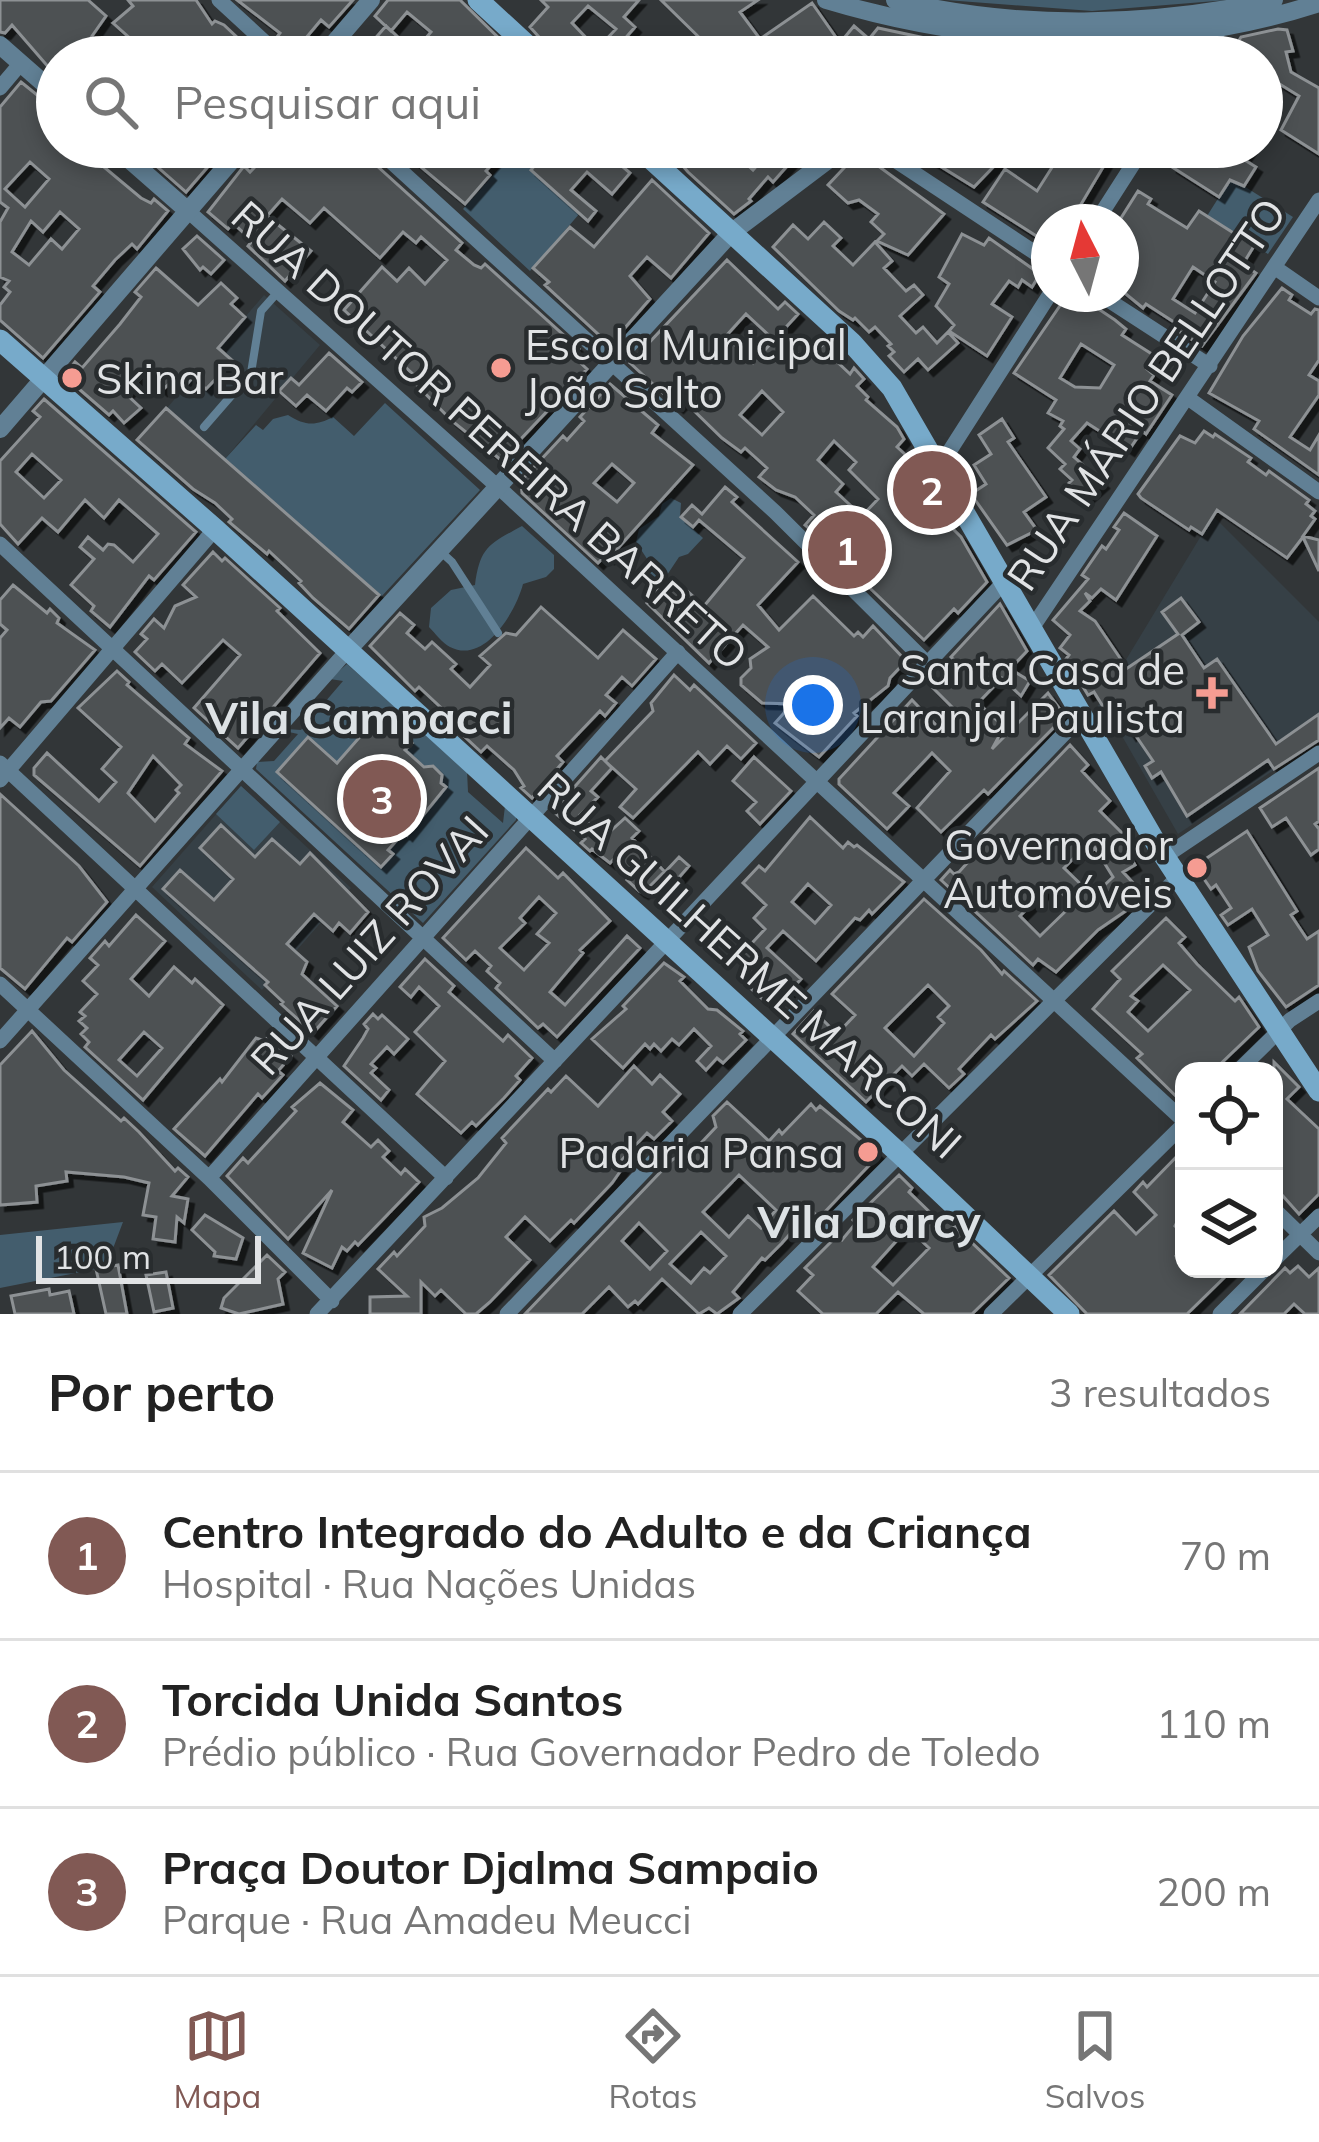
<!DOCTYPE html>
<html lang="pt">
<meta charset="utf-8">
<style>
body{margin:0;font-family:Mulish,sans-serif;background:#f6f6f6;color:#222}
.controls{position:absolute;right:36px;bottom:36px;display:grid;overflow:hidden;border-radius:24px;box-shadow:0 6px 18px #0003}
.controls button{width:108px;height:108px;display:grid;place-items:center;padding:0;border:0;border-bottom:3px solid #e0e0e0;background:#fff;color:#222;font:60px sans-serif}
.compass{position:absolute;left:1031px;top:204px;width:108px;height:108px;border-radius:50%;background:#fff;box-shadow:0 6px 18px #0003;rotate:354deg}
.scale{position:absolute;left:36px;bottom:30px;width:225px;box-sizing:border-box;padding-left:12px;border:6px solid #e1e3e5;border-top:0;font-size:33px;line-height:42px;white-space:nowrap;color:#e1e3e5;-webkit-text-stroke:9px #282c2e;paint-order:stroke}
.you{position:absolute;left:813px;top:705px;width:42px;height:42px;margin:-30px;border:9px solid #fff;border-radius:50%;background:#1a73e8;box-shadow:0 0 0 18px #1a73e833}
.badge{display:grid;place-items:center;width:78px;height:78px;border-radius:50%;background:#815954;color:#fff;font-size:39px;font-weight:700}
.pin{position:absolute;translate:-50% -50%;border:6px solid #fff;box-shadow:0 3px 12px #0006}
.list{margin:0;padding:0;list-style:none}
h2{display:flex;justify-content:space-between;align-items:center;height:156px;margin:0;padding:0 48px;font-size:51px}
h2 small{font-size:39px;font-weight:400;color:#767676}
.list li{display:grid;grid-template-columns:78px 1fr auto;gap:36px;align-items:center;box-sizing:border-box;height:168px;padding:0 48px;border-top:3px solid #e0e0e0}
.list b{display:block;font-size:45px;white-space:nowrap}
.list p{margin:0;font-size:39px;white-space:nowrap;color:#767676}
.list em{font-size:39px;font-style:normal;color:#767676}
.icon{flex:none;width:66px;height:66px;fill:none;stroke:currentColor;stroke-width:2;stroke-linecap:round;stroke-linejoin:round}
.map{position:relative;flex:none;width:1319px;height:1314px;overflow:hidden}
.search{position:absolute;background:#fff;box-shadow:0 6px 18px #0003;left:36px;right:36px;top:36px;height:132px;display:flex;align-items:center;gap:30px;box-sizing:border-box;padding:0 42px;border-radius:66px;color:#767676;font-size:45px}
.sheet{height:660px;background:#fff}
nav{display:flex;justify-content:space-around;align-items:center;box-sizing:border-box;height:168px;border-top:3px solid #e0e0e0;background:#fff;font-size:33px;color:#767676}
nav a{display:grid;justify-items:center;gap:6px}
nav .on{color:#815954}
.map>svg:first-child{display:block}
.built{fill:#364046}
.green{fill:#435d6d}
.building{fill:#4d5153;stroke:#8d9194;stroke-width:3;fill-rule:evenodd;filter:url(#shadow)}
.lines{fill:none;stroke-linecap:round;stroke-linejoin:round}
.service{stroke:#618095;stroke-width:8}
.minor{stroke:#618095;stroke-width:15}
.tertiary{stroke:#618095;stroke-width:18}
.secondary{stroke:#77aaca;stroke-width:21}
.poi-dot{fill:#f59c92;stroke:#282c2e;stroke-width:4.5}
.labels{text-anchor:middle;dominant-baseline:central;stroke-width:9;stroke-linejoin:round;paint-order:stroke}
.poi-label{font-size:42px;fill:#e1e3e5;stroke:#282c2e;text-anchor:end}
.street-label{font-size:42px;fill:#e1e3e5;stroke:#282c2e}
.neighbourhood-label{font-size:45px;font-weight:bold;fill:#dde2e5;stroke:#282c2e}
</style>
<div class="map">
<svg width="1319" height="1314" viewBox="0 0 1319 1314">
<defs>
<filter id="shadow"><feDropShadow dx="5.5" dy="5.5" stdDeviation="0" flood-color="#0009"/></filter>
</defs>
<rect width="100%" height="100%" fill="#323638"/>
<path class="built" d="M264,295L320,345L225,459L167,408Z
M1213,516L1319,622V740L1178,834L1118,729L1108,734L1095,711Z
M241,786L351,888L262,990L152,887Z"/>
<path class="green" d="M946,0H1228L1092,11Z
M518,147H550L531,170L580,213L530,271L463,209Z
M1231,178L1293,217L1268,254L1207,216Z
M385,403L480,490L381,597L225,459L256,425L263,430L273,419L288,415C305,426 316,426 333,417L354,436Z
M671,498L681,503L680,517L703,538L688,554L679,557L665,578H646L651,565L636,542L639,529L659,516L662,504Z
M522,526L554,555V569L546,577L523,584C516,611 485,665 450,647C442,643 435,633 429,627L431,608L451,590L475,585C480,547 489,544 522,526Z
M347,664L467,771L468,792L503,823L505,806L516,816V820L423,923L256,769L257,762L274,761L298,734L284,731L286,729L301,730L343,681L330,679Z
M241,786L280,822L254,850L216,814Z
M123,1222L106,1267L0,1288V1235Z"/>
<path class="building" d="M0,0H88L106,16L90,39L110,57H57V77L12,25L5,33L0,32Z
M128,0H196L212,24L215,21L224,25L258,57H132L142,49L113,23L133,6Z
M237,0H353L329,27L321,20L305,39L313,46L303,57H297L277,37L280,33Z
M388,0H460L518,57H359L386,26L414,52L431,32L407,12L391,31L375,16Z
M541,0H639L624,17L635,27L622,42L626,47L617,57H557L530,27L548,7ZM588,6L616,29L597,49L572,23Z
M661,0H758L740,12L760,39L812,3L840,43L854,26L869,39L878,28L953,44L942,57H803L787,45L768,57H734L721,39L711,49Z
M1278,29L1287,30L1293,51L1286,52L1291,72L1319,88V154L1281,130L1299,96L1270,78L1262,93V57H1229L1241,37Z
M21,82L57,111V147H80L141,198L151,203L154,199L168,211L137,249L132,244L115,260L93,286L100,292L43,358L0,320V305L10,292L4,287L9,281L0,277V222L8,208L0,202V107ZM30,162L49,179L25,207L5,189ZM60,212L79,229L62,249L51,239L29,265L12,252L31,221L43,232Z
M135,147H225L186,192Z
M274,147H356L462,243L456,250L474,265L481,268L485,264L579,349L573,356L587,369L501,460L452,421L413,381L416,377L344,310L382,267L397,281L409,268L425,284L447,260L421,237L416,243L403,232L380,258L324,208L310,223L282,199L267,216L311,251L285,281L248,246L252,241L233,223L228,229L208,212L244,166L250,172Z
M405,147H507L486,171L490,175L465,204L409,157L412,154Z
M550,147H600L630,173L612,194L587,172L571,190L596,211L588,221L531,170Z
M670,147H728L753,170L773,147H804L773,182L768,177L749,199L751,201L734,214L688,172L682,165L685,162Z
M909,147H1003L994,160L998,162L974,187Z
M1065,147H1115L1077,211L1081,214L1076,222H1049V244L983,202L1005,169L1037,191Z
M1184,147H1225L1233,152L1236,147H1251L1243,159L1256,167L1244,186L1230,180L1219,197L1172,167Z
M859,152L944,214L908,255L877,241L884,234L871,222L878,214L859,200L848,203L828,185Z
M652,180L709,233L671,278L647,257L630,276L650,299L610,345L545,285L549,282L533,268L570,227L594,247Z
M1138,191L1151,199L1148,204L1187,228L1199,211L1254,246L1243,264L1256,273L1202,346L1177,330L1180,326L1146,304L1143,308L1121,290V218ZM1193,267L1215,282L1195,313L1173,299Z
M824,222L841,238L833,246L853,265L875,242L892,261L884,268L906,291L914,285L923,295L900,316L916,333L923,327L937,343L948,332L958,343L928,370L918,359L904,372L889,356L894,352L888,346L891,344L875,327L869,332L855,318L853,320L839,311L773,247L793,225L808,239Z
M962,234L984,245L989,238L1040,274L1032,287L1022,280L1018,287L1009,281L992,304L1012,317L987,356L949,331L954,325L936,306L949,284L939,277Z
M197,236L224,260L211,274L203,267L200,270L183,249Z
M727,260L778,309L785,302L798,314L778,336L805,360L827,341L838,350L832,357L850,374L854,368L864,379L857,386L868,397L866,400L897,427L904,439L897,447L922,470L941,503L938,506L951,519L947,523L961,537L987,582L958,613L954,609L924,640L851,570L855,566L843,544L836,551L805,525L814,515L795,497L776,490L759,477L767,468L745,448L741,452L722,438L684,401L678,407L630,363ZM746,314L774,340L753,363L726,336ZM762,391L783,412L762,435L740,415ZM834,441L856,462L849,470L878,499L862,516L836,492L843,484L818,460Z
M156,268L198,305L221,283L237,298L231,304L245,317L218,348L233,361L206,389L193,377L187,384L179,376L162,390L144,374L126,394L141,408L124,423L113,411L109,415L64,376L75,362L82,368L120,324L141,297L135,292Z
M1282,288L1292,295L1289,300L1311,314L1315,309L1319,310V360L1309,375L1319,381V395L1290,437L1310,450L1319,435V475L1254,429L1259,421L1209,393L1243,336Z
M1068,294H1076L1115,320L1126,329L1122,335L1155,356L1147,369L1154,375L1150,381L1172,395L1146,434L1142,431L1129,450L1087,423L1071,441L1080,449L1074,457L1103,483L1084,500L1069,483L1072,480L1060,469L1065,464L1048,448L1064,429L1060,426L1063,421L1048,413L1056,400L1014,373ZM1081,344L1114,365L1100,388L1075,387L1060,378Z
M329,353L362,382L352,392L347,388L326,411L307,395L296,406L279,391L291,378L299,385Z
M610,384L658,425L652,433L693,465L609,558L606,555L598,563L522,493L521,481L563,436L567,440L584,421L580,417ZM612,464L634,483L617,502L594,483Z
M44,399L196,532L154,580L149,576L110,627L91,611L94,606L71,585L94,559L80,547L88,537L103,550L108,544L114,545L133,562L158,534L119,500L104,518L85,500L58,532L42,518L18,544L0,524V461L40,417L33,411ZM32,454L61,480L44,498L16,472Z
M166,408L379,595L349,629L313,598L299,583L301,581L269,551L267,554L229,522L232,519L215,503L193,489L137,440Z
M1002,419L1014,438L1008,442L1046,497L1024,512L1037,530L1007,545L971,494L986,484L974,465L991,454L979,435Z
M1204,431L1213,437L1215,434L1251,458L1248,462L1266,475L1269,471L1309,500L1306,504L1315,511L1311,516L1315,519L1303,536L1319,540V571L1303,537L1287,558L1217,510L1202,534L1191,527L1189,530L1141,498L1138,494L1180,436L1195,443Z
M725,487L737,497L732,502L798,562L758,605L779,630L813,596L854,636L858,632L863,637L873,626L906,661L890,678L888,686L854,713L857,716L819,757L775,723L792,704L762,703L741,685V678L751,668L750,659L768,647L743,625L709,663L647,603L667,580L681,593L685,589L704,606L744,558L699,520L693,527L681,517L692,505L702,514Z
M1124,513L1157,536L1116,600L1101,589L1092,598L1085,593L1090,601L1080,611L1095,621L1124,664L1117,675L1178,634L1162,612L1181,598L1199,622L1182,635L1204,668L1217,659L1276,744L1319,714V740L1274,769L1268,760L1187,816L1161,772L1152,778L1145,766L1153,761L1134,733L1131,735L1122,721L1115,726L1094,692L1088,695L1066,659L1069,655L1060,648L1070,635L1053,620L1088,579L1082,575L1102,546L1106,549L1119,530L1114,527Z
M213,552L222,561L225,558L280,608L277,611L320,653L238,748L194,708L240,655L223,640L182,683L162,664L155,671L135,652L147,639L141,634L154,619L164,628L175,606L196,597L183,585Z
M13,585L47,613L50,609L59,618L57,623L95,650L51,701L41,702L20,727L9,718L0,728V638L7,630L0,624V600Z
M1000,604L1027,651L1010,669L1030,681L1021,696L1002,678L978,703L1004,727L992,749L1048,693L1065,716L988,794L984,790L941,832L917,808L950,771L932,753L894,793L909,806L887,829L839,784V779L912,700L937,726L954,709L933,688L957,663L951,657Z
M541,607L598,658L623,630L656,659L632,686L622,677L606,695L616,703L605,716L600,711L557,756L563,762L532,798L521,788L524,786L514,770L487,746L481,752L450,723L453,719L419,687L415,691L370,646L400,613L414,625L407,633L425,649L432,642L456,664L451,669L470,687L490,665L480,656L506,633L516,635Z
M117,671L129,682L127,685L189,738L185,744L222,771L140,866L34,775V768L47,753L99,801L116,782L102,769L121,747L78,708ZM153,756L181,785L176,790L179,793L155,821L128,793Z
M674,675L690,690L694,685L756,743L741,759L727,746L710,764L698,752L633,818L620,807L636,789L605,761L653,711L651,703Z
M379,715L412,743L405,750L424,767L433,766L442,775L441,783L446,787L407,835L404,832L388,850L393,854L381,867L277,772L308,737L337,763Z
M1070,745L1088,765L1082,771L1110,801L1100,811L1124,835L1119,838L1135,865L1123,872L1136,886L1125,903L1130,908L1098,930L1056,972L1038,959L1033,965L941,880L950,870L954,874L959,872L976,853L971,848ZM1095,848L1113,877L1093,896L1064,868L1083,849L1088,855ZM1052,884L1073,904L1040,936L1020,916Z
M601,757L612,768L591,791L598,797L580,815L604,837L625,818L639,831L632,838L665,872L679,857L689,866L675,882L664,872L643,893L639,891L627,880L631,876L613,860L610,863L592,849L590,851L581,843L585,839L553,811Z
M754,757L791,791L760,824L747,811L756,802L733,781Z
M1319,768V821L1315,824L1319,829V849L1311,855L1286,818L1272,827L1260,808Z
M0,794L79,866L107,902L72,942L67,938L25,989L0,968Z
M810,817L843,848L848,842L854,847L857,845L904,882L872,914L869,910L860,920L855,918L816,961L783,931L767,948L801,979L784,997L776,995L768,1004L746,984L758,971L741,955L765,929L754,918L766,905L743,883L759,866L765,871ZM808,884L831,905L815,923L792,902Z
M221,825L255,857L272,839L300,864L310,853L368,912L350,933L339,923L333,931L314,914L287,944L307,962L302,974L337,1006L313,1033L281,1004L283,1002L265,985L268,982L163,889L180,870L214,900L233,879L200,848Z
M1247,831L1297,911L1291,915L1307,939L1319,931V985L1286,1007L1258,971L1249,947L1268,935L1252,909L1228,925L1221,915L1231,908L1216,885L1211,889L1195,866Z
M526,848L558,878L563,873L610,921L580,950L583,953L550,992L565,1005L627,936L640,948L557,1037L543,1024L538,1028L496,988L500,983L487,971L491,966L475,951L466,960L443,938ZM539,897L556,913L537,934L549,943L524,970L500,948L525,923L520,918Z
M924,899L981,950L1002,974L1004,971L1037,1001L995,1039L991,1035L959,1069L964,1074L949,1088L924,1064L912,1076L902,1066L866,1102L793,1034L814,1011L837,1034L855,1015L832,994ZM928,985L949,1006L938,1017L944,1023L914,1056L885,1028Z
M136,915L165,941L131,979L149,996L174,967L192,983L195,979L223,1005L143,1100L85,1047L89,1042L81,1034L87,1028L79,1021L85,1016L80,1012L97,994L83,981L98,965L90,958L105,941L109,946ZM144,1032L162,1048L137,1076L119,1060Z
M1166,918L1185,937L1179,943L1197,964L1235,1001L1239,997L1259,1027L1213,1071H1184V1104L1137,1058L1142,1054L1093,1009L1120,979L1112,971ZM1163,965L1190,990L1148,1031L1128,1012L1138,1001L1131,996Z
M425,959L454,986L449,992L470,1011L503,1041L508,1035L532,1058L516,1076L520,1080L504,1098L476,1126L472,1122L461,1133L417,1094L445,1061L415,1032L439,1006L419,987L411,997L400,987Z
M664,963L684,977L680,981L708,1009L717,1010L743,1031L740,1034L746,1040L723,1063L717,1058L706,1070L697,1061L711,1046L694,1029L679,1045L672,1039L661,1051L654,1044L650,1049L645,1044L623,1068L592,1039L626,1009L623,1006Z
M373,1014L378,1019L382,1015L408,1039L394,1054L387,1047L371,1064L376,1068L371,1073L389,1090L381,1100L344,1066L363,1038L368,1029L364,1024Z
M32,1031L64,1070L121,1121L124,1118L139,1132L175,1171L178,1168L188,1177L172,1196L188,1199L184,1223L177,1217L175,1242L153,1239L156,1217L143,1215L149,1183L124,1177L66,1172L67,1181L36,1186L37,1202L0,1205V1065Z
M269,1036L291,1056L278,1071L283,1075L262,1098L258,1094L205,1156L174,1129L220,1079L222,1082L256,1038L265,1041Z
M1274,1062L1299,1087L1287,1099L1319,1129V1194L1299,1214L1274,1186Z
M634,1066L652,1084L660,1075L680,1094L663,1112L672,1121L654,1139L647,1133L620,1162L624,1166L612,1183L574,1223L571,1220L550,1241L525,1217L506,1237L530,1260L490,1302L476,1314H466L441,1290L435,1296L421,1282V1314H370V1297L407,1296L378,1269L394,1252L397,1256L425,1226L424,1217L442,1208L478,1178L506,1143L502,1138L548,1089L551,1092L566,1076L598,1106Z
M320,1083L353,1110L343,1122L371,1147L378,1140L389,1151L383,1157L401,1174L405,1169L419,1182L358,1245L355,1242L347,1251L342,1247L332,1268L303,1253L332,1190L288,1239L227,1176L243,1158L248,1163L296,1111L292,1107Z
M727,1102L769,1141L779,1130L782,1134L811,1104L816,1110L820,1106L879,1155L819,1218L811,1210L782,1243L765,1260L762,1258L733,1292L739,1298L717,1314L709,1308L699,1314L662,1279L638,1304L635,1301L628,1307L609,1287L582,1314H525L672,1160L700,1144L716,1127L713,1116ZM739,1175L776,1210L761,1228L748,1216L729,1237L703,1212ZM639,1223L667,1251L650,1269L622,1241ZM701,1232L726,1256L710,1273L704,1268L691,1283L670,1264Z
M1184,1149V1209L1175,1226L1184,1235V1248L1176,1256L1184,1269H1233L1187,1314H1087L1049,1275L1114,1211L1136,1234L1156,1215L1134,1192L1143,1182L1147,1187Z
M899,1175L912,1188L909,1192L940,1222H950L1009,1278L972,1314H924L898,1292L876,1314H823L798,1291L813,1275L805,1268L837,1236L842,1240L856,1223L853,1220ZM908,1228L929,1248L893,1285L873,1267Z
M205,1215L243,1238L236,1259L214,1256L215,1252L192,1230Z
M267,1255L285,1272L278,1279L283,1304L239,1314L221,1308L224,1298Z
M118,1265L127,1314H106L96,1269Z
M1298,1266L1309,1277L1319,1268V1314H1305L1294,1304L1284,1314H1240L1285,1268L1290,1273Z
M166,1272L173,1308L154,1312L146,1275Z
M49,1289L50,1295L69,1291L74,1314H15L11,1296Z"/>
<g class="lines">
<path class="service" d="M204,427L251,373L261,311L277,293
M440,551L452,562L498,633"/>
<path class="minor" d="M219,0L281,57
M1202,57L1219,30L1218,21
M0,88L21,63
M375,147L775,512L928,664
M875,147L1049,262
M188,211L507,495L1184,1121
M1096,222L1144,147
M1274,267L1319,298
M1099,294L1210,366
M1188,398L1319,492
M940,466L1050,294
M0,544L555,1061
M1032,628L1319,200
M0,763L446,1178
M0,780L215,529
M1164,857L1319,753
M0,984L209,1178L332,1301
M0,1041L347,651
M1238,1071L1290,1020L1319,1001
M209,1178L678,652
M1274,1209L1319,1253
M1274,1260L1319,1216
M317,1314L1006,580
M507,1314L1082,715
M740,1314L1177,878
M991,1314L1184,1124
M1220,1314L1265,1269"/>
<path class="tertiary" d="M826,0C985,48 1160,55 1319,3
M895,0C1018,30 1150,27 1274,0
M0,45L57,95
M322,57L371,0
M963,57L993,34V27
M115,147L188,211
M0,429L243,147
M347,651L731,233L845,147"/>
<path class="secondary" d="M478,0L540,57
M638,147L852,343L892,388L1157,845L1319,1091
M0,340L215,529L901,1155L1069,1314"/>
</g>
<g class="poi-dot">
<circle cx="501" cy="368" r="12"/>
<circle cx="72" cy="378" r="12"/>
<path d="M1206 675h12v12h12v12h-12v12h-12v-12h-12v-12h12z"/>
<circle cx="1197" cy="868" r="12"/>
<circle cx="868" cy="1152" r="12"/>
</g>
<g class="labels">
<g class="poi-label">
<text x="525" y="344" text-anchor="start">Escola Municipal<tspan x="525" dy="48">João Salto</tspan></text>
<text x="96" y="378" text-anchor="start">Skina Bar</text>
<text x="1185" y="669">Santa Casa de<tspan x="1185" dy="48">Laranjal Paulista</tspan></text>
<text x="1173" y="844">Governador<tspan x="1173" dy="48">Automóveis</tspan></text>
<text x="844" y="1152">Padaria Pansa</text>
</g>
<g class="street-label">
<text transform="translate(1146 394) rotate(-56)">RUA MÁRIO BELLOTTO</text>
<text transform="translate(490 435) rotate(42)">RUA DOUTOR PEREIRA BARRETO</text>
<text transform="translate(369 945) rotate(-48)">RUA LUIZ ROVAI</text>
<text transform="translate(750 965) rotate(42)">RUA GUILHERME MARCONI</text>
</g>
<g class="neighbourhood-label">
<text x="359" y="717">Vila Campacci</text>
<text x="869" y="1221">Vila Darcy</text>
</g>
</g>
</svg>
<div class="controls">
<button><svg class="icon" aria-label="locate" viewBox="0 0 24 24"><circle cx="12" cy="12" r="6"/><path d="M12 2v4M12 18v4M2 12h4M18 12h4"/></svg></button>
<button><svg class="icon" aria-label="layers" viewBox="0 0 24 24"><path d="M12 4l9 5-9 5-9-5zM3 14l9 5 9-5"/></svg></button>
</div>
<svg class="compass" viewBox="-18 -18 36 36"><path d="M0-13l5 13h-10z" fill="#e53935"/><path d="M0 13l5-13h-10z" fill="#767676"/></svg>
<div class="scale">100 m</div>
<div class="you"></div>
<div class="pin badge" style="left:847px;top:550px">1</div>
<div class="pin badge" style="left:932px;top:490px">2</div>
<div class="pin badge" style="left:382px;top:799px">3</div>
<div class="search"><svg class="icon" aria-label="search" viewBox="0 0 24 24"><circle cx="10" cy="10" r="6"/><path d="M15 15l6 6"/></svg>Pesquisar aqui</div>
</div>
<section class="sheet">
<h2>Por perto<small>3 resultados</small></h2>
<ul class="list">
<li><span class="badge">1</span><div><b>Centro Integrado do Adulto e da Criança</b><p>Hospital · Rua Nações Unidas</p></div><em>70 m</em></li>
<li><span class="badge">2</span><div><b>Torcida Unida Santos</b><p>Prédio público · Rua Governador Pedro de Toledo</p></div><em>110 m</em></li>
<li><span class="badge">3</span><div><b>Praça Doutor Djalma Sampaio</b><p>Parque · Rua Amadeu Meucci</p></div><em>200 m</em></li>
</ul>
</section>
<nav>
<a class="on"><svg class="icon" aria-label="map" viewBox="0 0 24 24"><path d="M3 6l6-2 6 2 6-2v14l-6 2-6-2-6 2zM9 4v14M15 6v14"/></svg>Mapa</a>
<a><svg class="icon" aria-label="directions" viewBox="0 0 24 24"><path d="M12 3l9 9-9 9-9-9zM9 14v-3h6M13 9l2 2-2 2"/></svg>Rotas</a>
<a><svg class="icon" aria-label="saved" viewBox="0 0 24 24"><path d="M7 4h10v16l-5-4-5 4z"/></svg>Salvos</a>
</nav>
